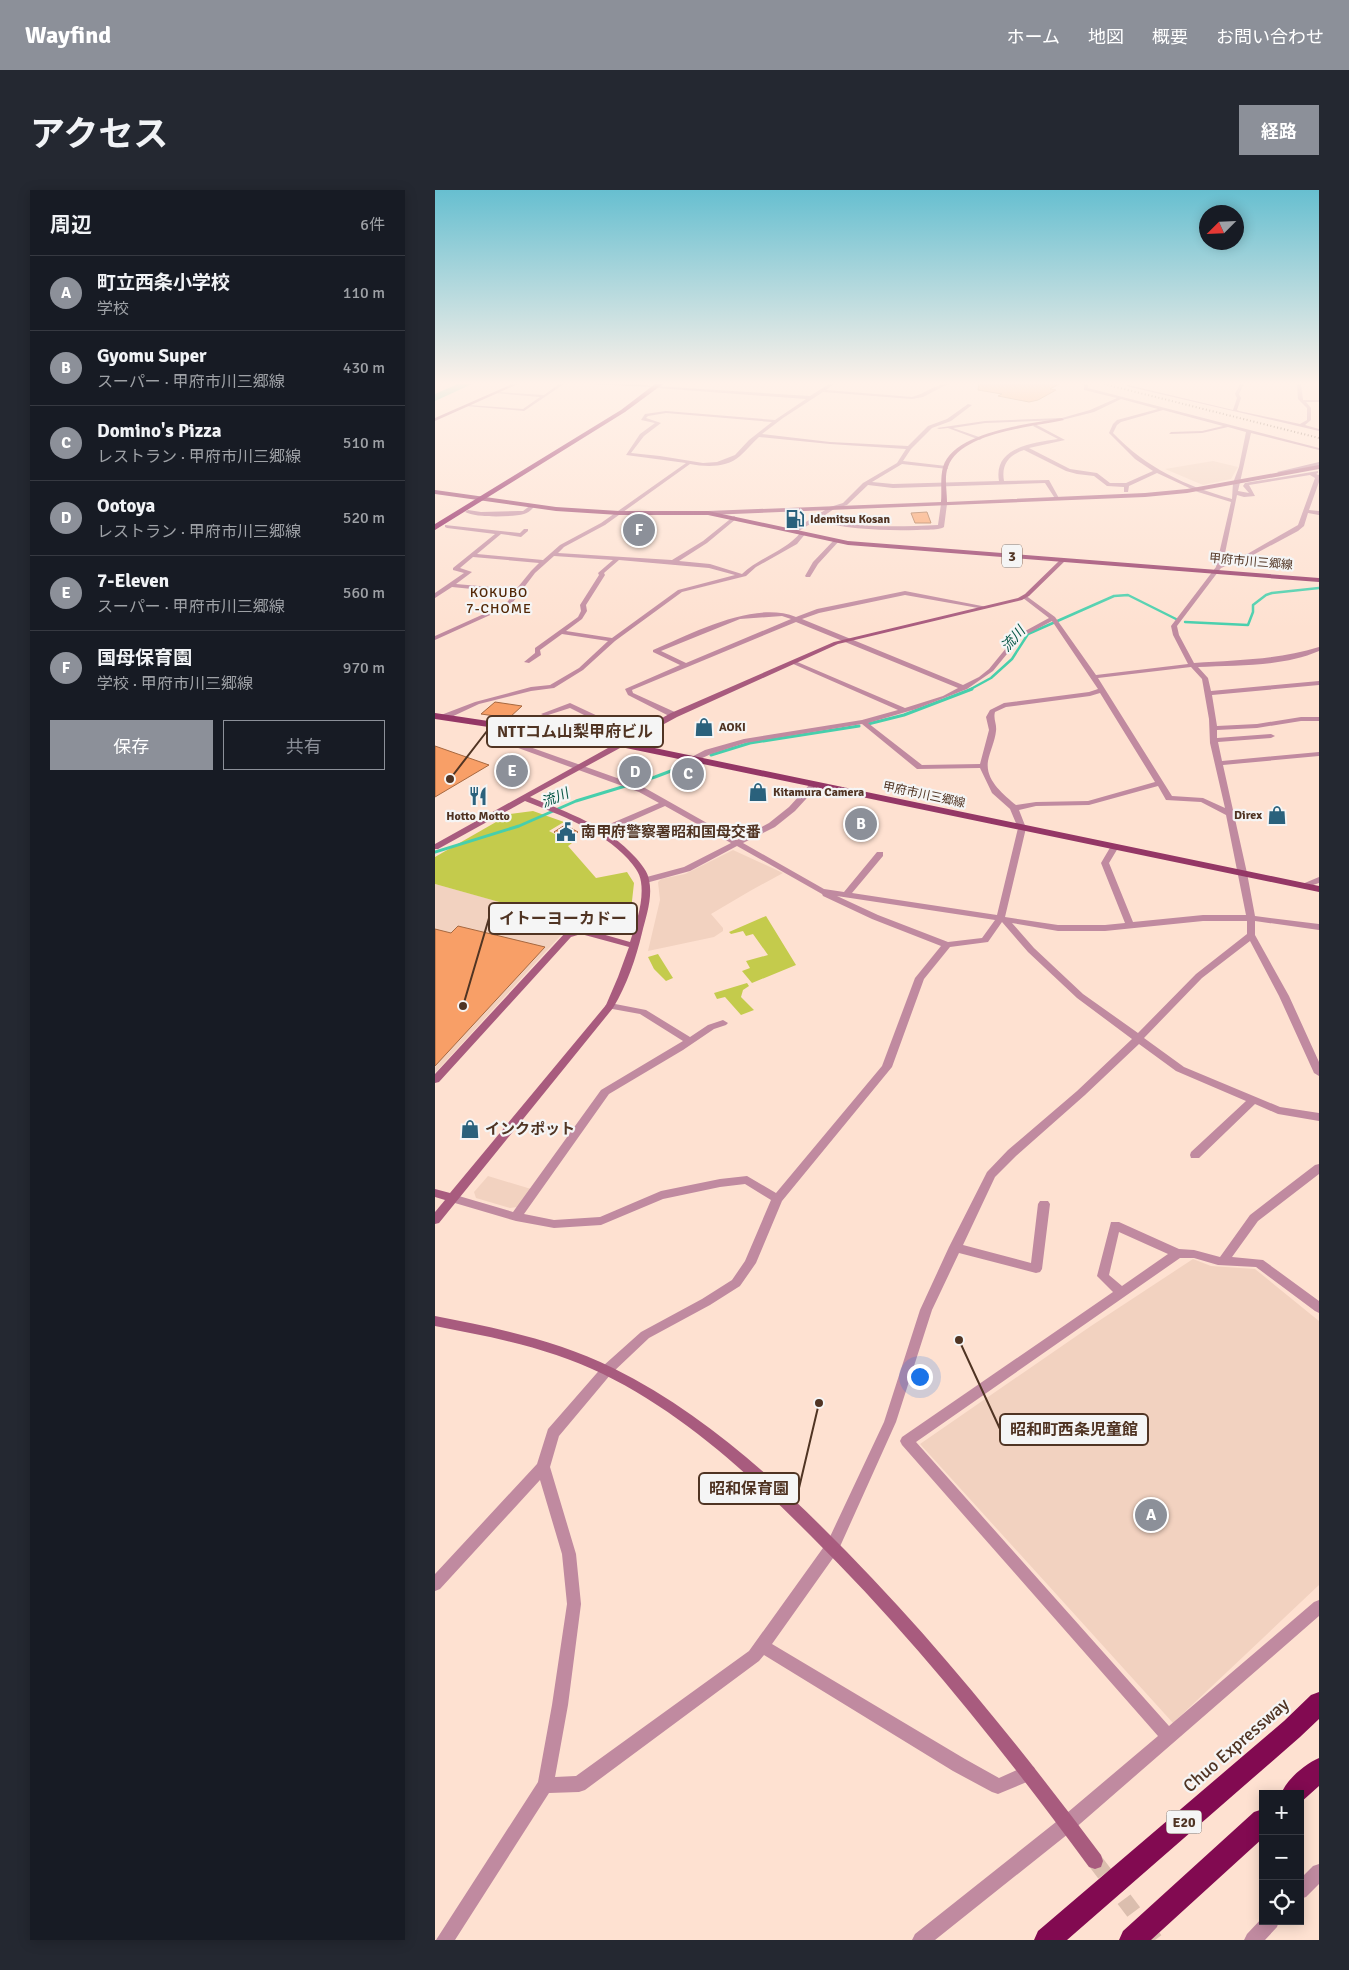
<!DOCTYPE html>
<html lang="ja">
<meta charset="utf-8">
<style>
body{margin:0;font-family:Signika,"Noto Sans JP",sans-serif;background:#242831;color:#f1f3f6}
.controls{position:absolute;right:15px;bottom:15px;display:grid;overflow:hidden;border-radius:0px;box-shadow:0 2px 12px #0003}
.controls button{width:45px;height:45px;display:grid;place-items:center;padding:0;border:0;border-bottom:1px solid #363941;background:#171b24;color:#f1f3f6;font:25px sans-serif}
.compass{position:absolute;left:764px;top:15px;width:45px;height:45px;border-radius:50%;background:#171b24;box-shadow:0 2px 12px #0003;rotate:246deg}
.you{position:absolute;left:484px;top:1186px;width:18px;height:18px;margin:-12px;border:4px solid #fff;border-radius:50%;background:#1a73e8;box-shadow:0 0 0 8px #1a73e833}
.badge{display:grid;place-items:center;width:32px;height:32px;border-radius:50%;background:#8c9099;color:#fff;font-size:16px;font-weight:700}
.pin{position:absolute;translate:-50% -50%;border:2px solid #fff;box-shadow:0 1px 5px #0006}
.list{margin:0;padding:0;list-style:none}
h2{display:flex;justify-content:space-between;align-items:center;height:65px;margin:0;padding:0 20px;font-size:21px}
h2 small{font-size:16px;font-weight:400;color:#9ea1a6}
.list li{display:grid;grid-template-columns:32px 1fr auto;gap:15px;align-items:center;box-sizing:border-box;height:75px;padding:0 20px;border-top:1px solid #363941}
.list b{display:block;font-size:19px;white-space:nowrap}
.list p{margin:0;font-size:16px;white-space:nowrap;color:#9ea1a6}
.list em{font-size:16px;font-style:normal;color:#9ea1a6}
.actions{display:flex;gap:10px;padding:15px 20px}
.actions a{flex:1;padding:11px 0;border:1px solid #8c9099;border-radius:0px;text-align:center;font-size:18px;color:#8c9099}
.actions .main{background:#8c9099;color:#fff}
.icon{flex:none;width:28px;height:28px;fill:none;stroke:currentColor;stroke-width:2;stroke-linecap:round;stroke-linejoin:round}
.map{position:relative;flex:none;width:884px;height:1750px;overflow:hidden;border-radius:0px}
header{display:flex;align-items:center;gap:30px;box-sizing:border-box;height:70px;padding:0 25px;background:#8c9099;color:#fff}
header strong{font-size:24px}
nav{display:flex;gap:28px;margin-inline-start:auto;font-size:18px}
.intro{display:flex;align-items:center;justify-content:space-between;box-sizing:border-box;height:120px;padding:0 30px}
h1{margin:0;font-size:35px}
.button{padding:12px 22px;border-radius:0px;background:#8c9099;color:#fff;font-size:18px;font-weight:700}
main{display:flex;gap:30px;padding:0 30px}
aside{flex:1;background:#171b24;border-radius:0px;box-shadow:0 2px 12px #0003}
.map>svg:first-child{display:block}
.built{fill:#f2d2c0}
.green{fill:#c4cb4c}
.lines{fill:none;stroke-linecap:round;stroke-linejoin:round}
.stream-far1{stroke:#47cfac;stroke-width:2.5}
.stream{stroke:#47cfac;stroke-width:3}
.river{fill:#47cfac;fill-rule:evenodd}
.building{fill:#f89f67;stroke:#a66840}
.secondary-tunnel{stroke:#dbbeae;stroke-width:16;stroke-dasharray:16 8;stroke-linecap:butt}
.street{fill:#c08aa0;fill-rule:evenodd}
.secondary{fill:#a85b7e;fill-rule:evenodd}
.primary{fill:#943766;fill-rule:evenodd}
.highway{fill:#820a51;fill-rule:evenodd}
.rail{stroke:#6f5342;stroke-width:2;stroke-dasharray:1 2.5;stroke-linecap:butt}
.labels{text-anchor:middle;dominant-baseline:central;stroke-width:4.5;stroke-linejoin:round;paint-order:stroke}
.far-poi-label{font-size:12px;font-weight:bold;fill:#503423;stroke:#f5f5f5;text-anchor:start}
.far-street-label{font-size:12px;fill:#503423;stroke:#f5f5f5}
.shield{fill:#f5f5f5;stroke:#826e62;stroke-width:1}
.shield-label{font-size:14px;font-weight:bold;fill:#503423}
.far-neighbourhood-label{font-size:14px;letter-spacing:1px;fill:#532807;stroke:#f5f5f5}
.far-water-label{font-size:14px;font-style:italic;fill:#055544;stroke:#f5f5f5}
.poi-label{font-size:15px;font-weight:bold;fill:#503423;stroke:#f5f5f5;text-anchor:start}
.near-street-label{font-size:18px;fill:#503423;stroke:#f5f5f5}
.leader{fill:none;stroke:#503423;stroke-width:2}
.callout-dot{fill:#503423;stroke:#f5f5f5;stroke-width:2}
.callout{fill:#f5f5f5;stroke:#503423;stroke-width:2}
.callout-label{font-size:16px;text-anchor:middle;font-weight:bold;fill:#503423}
</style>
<header>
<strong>Wayfind</strong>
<nav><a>ホーム</a><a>地図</a><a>概要</a><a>お問い合わせ</a></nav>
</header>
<div class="intro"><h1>アクセス</h1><a class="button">経路</a></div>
<main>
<aside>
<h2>周辺<small>6件</small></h2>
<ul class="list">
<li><span class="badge">A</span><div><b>町立西条小学校</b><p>学校</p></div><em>110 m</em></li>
<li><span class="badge">B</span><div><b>Gyomu Super</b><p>スーパー · 甲府市川三郷線</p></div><em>430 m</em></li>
<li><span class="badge">C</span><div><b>Domino's Pizza</b><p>レストラン · 甲府市川三郷線</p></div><em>510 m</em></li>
<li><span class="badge">D</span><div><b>Ootoya</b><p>レストラン · 甲府市川三郷線</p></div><em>520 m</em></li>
<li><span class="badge">E</span><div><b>7-Eleven</b><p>スーパー · 甲府市川三郷線</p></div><em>560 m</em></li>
<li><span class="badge">F</span><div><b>国母保育園</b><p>学校 · 甲府市川三郷線</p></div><em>970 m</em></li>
</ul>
<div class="actions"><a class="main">保存</a><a>共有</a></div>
</aside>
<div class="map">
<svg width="884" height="1750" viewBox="0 0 884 1750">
<rect width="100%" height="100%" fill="#fee1d1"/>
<path class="built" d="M778,271L803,277L796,289L768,295L730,279Z
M298,660L348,683L315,701L276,724L288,738V741L279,747L213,761L225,710L223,692L226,689L250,684Z
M0,694L138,732L0,883Z
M53,986L96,999L82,1017L75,1018L41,1008L39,1002Z
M758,1069L776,1076L820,1079L884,1131V1395L738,1533L485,1254L656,1136Z"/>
<path class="green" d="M98,621L129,632L114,641L137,653L133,656L161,688L192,682L199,693L194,738C185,746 176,742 165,740L0,694V667L75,624Z
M331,726L361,775L317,793L307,781L315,778L311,771L333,765L318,744L311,746L308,741L296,744L294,742Z
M223,764L238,788L231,791L219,779L213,767Z
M312,793L314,796L308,800L306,807L319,820L306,825L290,807L282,809L279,803Z"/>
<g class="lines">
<path class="stream-far1" d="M750,432L813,435L818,422V415L831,405L837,403L884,398
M534,500L556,488L577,469L593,444L679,406L693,405L741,429"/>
<path class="stream" d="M433,534L469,525L537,499
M276,565L315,553L424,536
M0,662L84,636L141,611L220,587L249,576"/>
<path class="river" d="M23,194H37L0,211V204Z"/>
</g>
<path class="building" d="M544,194H624L615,199L621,200L603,210L594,212L563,206L567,204L543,200Z
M492,322L496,333H480L476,323Z
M60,512L87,516L74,528L46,524Z
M0,556L54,575L0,607Z
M130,635L143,642L131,648L119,642Z
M23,736L110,757L0,876V739L16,743Z"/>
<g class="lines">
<path class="secondary-tunnel" d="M660,1671L720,1750"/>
<path class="street" d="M124,194H129L89,221L31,216L33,215L88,219L105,207L60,203L62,202L109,205Z
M154,194H202L217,196L215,197Z
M394,194H399L391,200L477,207C490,204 499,194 513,194L488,207L477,209L388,202L348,228L327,244L395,252L473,256L493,236L512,229L533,214L537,215L516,231L497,238L476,259L468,271L511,276L513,279L467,274L437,292L458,294L564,291C558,257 598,253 623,249L598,236L600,234L630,250L594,258L635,279L662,283L675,293H691L718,281L700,269L674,243L678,234L682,230L723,219L686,209L659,222L627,230L550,233L518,238L547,248L545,250L513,238L504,239L502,238L550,231L627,228L655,220L682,208L649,200V194H653V198L884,258V260L816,243L803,301L814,303L808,296L810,293L883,281V283L881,284L884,285V292L874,320L884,321V325L873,323L869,336L863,341L818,365L786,378L742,436L744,445L759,473C803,470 842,470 884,457V461C847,477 802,475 763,477L773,488L776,501L884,491V495L777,505L782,536L822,534L866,527H884V531H866L822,538L782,540V548L836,544L840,546L836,548L783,552L787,571L884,562V566L788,575L812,683L820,726L884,734V740L820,731V745L854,806L884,872V886L879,883L844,806L815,751L767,788L709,848L749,877L845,917L884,923V931L843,924L820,914L764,968H756L755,965L756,962L811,911L741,881L704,854L650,905L581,966L560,987L528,1055L596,1073L603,1014L605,1011H613L615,1014L607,1079L605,1082L601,1083L524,1063L497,1120L461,1232L403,1361L337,1454L530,1569L564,1588L593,1575L599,1577L601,1583L599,1589L563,1604L557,1602L518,1581L329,1465L324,1471L150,1600L144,1602L114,1603L20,1750H1L103,1592L117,1515L132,1414L127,1364L105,1290L5,1399L0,1401V1384L102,1274L113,1239L168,1176L206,1142L267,1109L297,1090L310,1071L336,1010L310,994L285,997L228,1009L166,1035L119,1038L81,1031L13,1011L11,1008L13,1005L17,1004L78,1022L166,900L248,851L205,824L172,818L170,816L172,814L175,813L211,820L255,847L273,835L288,830L293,833L291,835L279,839L248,860L174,904L89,1024L119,1030L165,1027L226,1001L285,989L312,986L341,1003L447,876L480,788L506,756L437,729L388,706L387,704L302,656L255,681L211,693L208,692V688L249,677L296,653L230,616L169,643H163V639L224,613L204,602L61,550L58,543L60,535L64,533L68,535L66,543L67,547L210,598L302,650L334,633L354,617L376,593H382V597L360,621L340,637L308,653L389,699L409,702L442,662H448V666L417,703L562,725L583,638L575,619L557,603L545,578L482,579L427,534L310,553L276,564L250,576H247L243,574L270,560L309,549L427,530L463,520L356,473V471H360L470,518L508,506L523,498L361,432L197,500L198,503L242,523V527H236L193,505L190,499L245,475L218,462V460C258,443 319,410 361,427L382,419L470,401L552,417L549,419L470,405L384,423L367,429L528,495L544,487L554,479L581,446L614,428L588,408V406L590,405L620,427L661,485L753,474L738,445L736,436L781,377L796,312L763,302L722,283L694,296L693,302H689V297L672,296L659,286L642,284L631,281L589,260C574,265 566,274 569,291L614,290L625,310H621L610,293L458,298L433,295L412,315L399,319L384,329C423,338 463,337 503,335L506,314L509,312L512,314L509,337C502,341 490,339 482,340C447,341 413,339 380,331L362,342H358V340L395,317L408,313L428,293L462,273L471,259L395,254L324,247C317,253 312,260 305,266C292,278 271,277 255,274L170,335L129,357L123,363L237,370L268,351L299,326L302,328L301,329L272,353L244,371L275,374L307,384C325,367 351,361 366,342H370L371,343L362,354L321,377L311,386L247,402L180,451L148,480L119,498L96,501L44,514L12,529H6V525L40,512L96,497L115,495L144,478L173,451L127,444L105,460L106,465L94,473L89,472L100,463V458L143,427L146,421L145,415L164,385L163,383L178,370L119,366L100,383L75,416L0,450V446L71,414L80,401L67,402L17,397L0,408V403L29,383L18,380V378L60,344L12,338L10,337V335L85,343L89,339H93V341L86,347L66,344L42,364L108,370L125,355L166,333L251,273L191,265L205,244L220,233L206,230L210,224L231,221L340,230L371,209L222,198L220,196L375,206ZM728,220L788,236L767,241L736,242L734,244L767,243L793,237L811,242L804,277L798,293L797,309C751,296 711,278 678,243L682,235L686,232ZM231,223L337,232L314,250L300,265L282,272L268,273L225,266L196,263L209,246L226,233L211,228L213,226ZM875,285L880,288L863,335L814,363L788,373L802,305L809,307L820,306L814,295ZM38,367L104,373L96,381L83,397L67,398L21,394L37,382L25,378ZM184,370L274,378L300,385L243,400L177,448L131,441L147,429L152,421L151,415L170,385L169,383ZM347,426L356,429L251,473L226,461L305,429ZM617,431L663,499L654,502L569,513L555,520L551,527L554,540L545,574L487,575L433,533L481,519L532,499L558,481L585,448ZM756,477L767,489L774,529L775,553L790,618L768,608L737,606L663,488ZM665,503L720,592L653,611L601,612L581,615C568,604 550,590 553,571C555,561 560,551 561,541C562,534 558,529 560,522L571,517L655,506ZM723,596L731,610L766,612L791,625L811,725H768L698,732L674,673L683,658L679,656H676L666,673L690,733L670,735H623L570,727L591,638L584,620L601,616L654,615ZM402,706L560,730L547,748L513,752L443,725ZM768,731H812V744L761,784L703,843L648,804L599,758L577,733L623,741H670ZM567,732L593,762L642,808L697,849L642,901L573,960L552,982L514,1057L485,1120L449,1232L393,1351L314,1461L141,1586L120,1587L133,1515L146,1414L141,1364L115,1277L124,1246L176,1184L214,1148L275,1115L305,1096L321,1073L347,1011L457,877L489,789L515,757L553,752Z
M805,194H809L804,204L806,208L802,220L804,221L865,234L872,230V218L863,209L862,194H866L868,210H884V212H871L876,218V230L870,235L884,239V241L691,196L693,195L798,220L802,208L800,204Z
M884,272V276L845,284L842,282Z
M96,315L99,317C96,320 93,323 89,324C77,327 41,328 30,322L33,320L46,322L84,321H88Z
M400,349L405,350L383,374L375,387H371L370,386L378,372Z
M135,513L184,536L185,538L153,551H150V547L175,538L135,518L110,526L106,524Z
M884,687V693L869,698L865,695Z
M884,974V984L823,1031L797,1067L828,1070L884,1111V1123L880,1121L821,1077L783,1075L759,1068H745L481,1252L734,1536L879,1412L884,1410V1426L638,1640L500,1750H477L480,1744L626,1628L723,1546L467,1255L465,1251L467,1247L678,1102L662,1086L676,1032H684L744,1059L759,1060L785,1067L815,1025L880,975ZM684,1042L733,1064L687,1096L674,1085Z
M884,1674V1694L871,1707L865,1709V1689L878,1676Z
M828,1727V1731H844L842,1737L830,1750H809L812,1744Z"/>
<path class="secondary" d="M77,194H83L0,231V228Z
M627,228L629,230C598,237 525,242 513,277C509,287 512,300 512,312L710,303L752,299L884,275V279L752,303L710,307L273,325L270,323L273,321L506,312C507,301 505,288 508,277C519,241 595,234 627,228Z
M626,369L631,370L594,406L587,410L403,454L242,527L95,607C134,623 172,636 201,668C206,674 213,682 214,690C218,707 211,727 207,743C201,768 192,795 178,818L4,1033L0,1034V1022L10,1010L0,1007V999L15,1003L171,815L183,787L194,757L146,744L136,747L4,892L0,893V884L130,743L146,738L195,752C201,734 209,711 206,692C205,683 199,676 193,669C165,639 127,626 90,611L3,659H0V654L236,523L399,452L583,408L590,404Z
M0,1126C61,1138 122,1150 178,1178C257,1217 323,1274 385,1335C489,1437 579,1549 666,1665L668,1671L666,1677L660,1679L654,1677C568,1560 478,1447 375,1345C313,1283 247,1223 168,1184C115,1158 57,1147 0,1136Z"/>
<path class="primary" d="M0,300L121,317L184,321H273L413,351L884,388V392L413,355L273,325H184L121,321L0,304Z
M0,523L186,551L884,696V702L186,557L0,529Z"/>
<path class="highway" d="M220,194H228L190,222L0,340V334L186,220Z
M884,1502V1529L865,1547L632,1750H599L603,1741L849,1531L876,1505Z
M884,1568V1596L865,1613V1604H846C852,1589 870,1574 884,1568Z
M828,1619V1648L716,1750H684L688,1741L819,1622Z"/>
<path class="rail" d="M669,194L884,248"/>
</g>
<linearGradient id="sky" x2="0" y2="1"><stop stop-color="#67bfd0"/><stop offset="0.44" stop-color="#fff2ea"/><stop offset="1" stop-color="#fff2ea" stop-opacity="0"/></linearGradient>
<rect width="884" height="439" fill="url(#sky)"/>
<defs>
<g id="fuel-bare" transform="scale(1.5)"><path d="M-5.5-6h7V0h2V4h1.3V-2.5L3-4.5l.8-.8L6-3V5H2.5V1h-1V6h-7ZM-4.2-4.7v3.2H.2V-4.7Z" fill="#2a617c" stroke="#f5f5f5" stroke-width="2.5" paint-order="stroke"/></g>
<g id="shop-bare" transform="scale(1.5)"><path d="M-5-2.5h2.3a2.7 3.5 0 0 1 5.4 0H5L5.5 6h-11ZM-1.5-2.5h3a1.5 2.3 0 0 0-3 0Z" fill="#2a617c" stroke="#f5f5f5" stroke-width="2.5" paint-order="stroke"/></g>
<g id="restaurant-bare" transform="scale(1.5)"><path d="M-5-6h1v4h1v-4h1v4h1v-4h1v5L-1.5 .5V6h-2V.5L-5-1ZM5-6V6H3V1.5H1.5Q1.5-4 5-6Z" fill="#2a617c" stroke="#f5f5f5" stroke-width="2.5" paint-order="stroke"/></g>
<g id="civic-bare" transform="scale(1.5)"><path d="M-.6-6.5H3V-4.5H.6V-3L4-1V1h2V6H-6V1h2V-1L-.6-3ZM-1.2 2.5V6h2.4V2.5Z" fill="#2a617c" stroke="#f5f5f5" stroke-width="2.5" paint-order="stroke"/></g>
</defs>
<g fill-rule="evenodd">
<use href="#fuel-bare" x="360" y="329"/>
<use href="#shop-bare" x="269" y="537"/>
<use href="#shop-bare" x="323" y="602"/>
<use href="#restaurant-bare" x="43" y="606"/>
<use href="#shop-bare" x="842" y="625"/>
<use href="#civic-bare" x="131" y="642"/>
<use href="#shop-bare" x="35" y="939"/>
</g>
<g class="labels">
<g class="far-poi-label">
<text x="375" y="329">Idemitsu Kosan</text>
<text x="284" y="537">AOKI</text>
<text x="338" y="602">Kitamura Camera</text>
<text x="827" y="625" text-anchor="end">Direx</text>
<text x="43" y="626" text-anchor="middle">Hotto Motto</text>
</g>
<g class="far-street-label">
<text transform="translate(816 372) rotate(5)">甲府市川三郷線</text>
<text transform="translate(489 605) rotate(12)">甲府市川三郷線</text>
</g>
<g class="shield">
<rect x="567" y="354.5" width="20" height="23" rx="4"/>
<rect x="731.5" y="1620.5" width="35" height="23" rx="4"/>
</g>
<g class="shield-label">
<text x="577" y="366">3</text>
<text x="749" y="1632">E20</text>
</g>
<g class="far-neighbourhood-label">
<text x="64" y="402">KOKUBO<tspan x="64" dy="16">7-CHOME</tspan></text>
</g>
<g class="far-water-label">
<text transform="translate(578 449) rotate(-49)">流川</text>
<text transform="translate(120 608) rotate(-23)">流川</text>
</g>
<g class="poi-label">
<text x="146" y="642">南甲府警察署昭和国母交番</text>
<text x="50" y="939">インクポット</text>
</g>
<g class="near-street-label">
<text transform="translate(801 1555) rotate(-41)">Chuo Expressway</text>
</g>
</g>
<path class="leader" d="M15 589L52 541M28 816L54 728M524 1150L565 1239M384 1213L364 1298"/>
<g class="callout-dot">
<circle cx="15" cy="589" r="5"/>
<circle cx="28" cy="816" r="5"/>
<circle cx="524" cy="1150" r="5"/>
<circle cx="384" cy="1213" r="5"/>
</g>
<g class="callout">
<rect x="52" y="526" width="176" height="31" rx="5"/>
<rect x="54" y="713" width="148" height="31" rx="5"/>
<rect x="565" y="1224" width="148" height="31" rx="5"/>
<rect x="264" y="1283" width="100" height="31" rx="5"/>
</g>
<g class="callout-label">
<text x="140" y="547">NTTコム山梨甲府ビル</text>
<text x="128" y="734">イトーヨーカドー</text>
<text x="639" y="1245">昭和町西条児童館</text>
<text x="314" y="1304">昭和保育園</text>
</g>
</svg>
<div class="controls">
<button>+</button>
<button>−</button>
<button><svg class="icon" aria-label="locate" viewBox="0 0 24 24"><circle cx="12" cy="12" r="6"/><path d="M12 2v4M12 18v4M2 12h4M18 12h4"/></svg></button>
</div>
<svg class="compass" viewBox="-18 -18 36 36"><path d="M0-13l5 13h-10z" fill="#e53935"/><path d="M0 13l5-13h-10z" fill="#9ea1a6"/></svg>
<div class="you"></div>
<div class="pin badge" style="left:716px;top:1325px">A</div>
<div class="pin badge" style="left:426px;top:634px">B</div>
<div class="pin badge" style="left:253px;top:584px">C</div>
<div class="pin badge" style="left:200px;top:582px">D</div>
<div class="pin badge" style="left:77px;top:581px">E</div>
<div class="pin badge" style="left:204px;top:340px">F</div>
</div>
</main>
